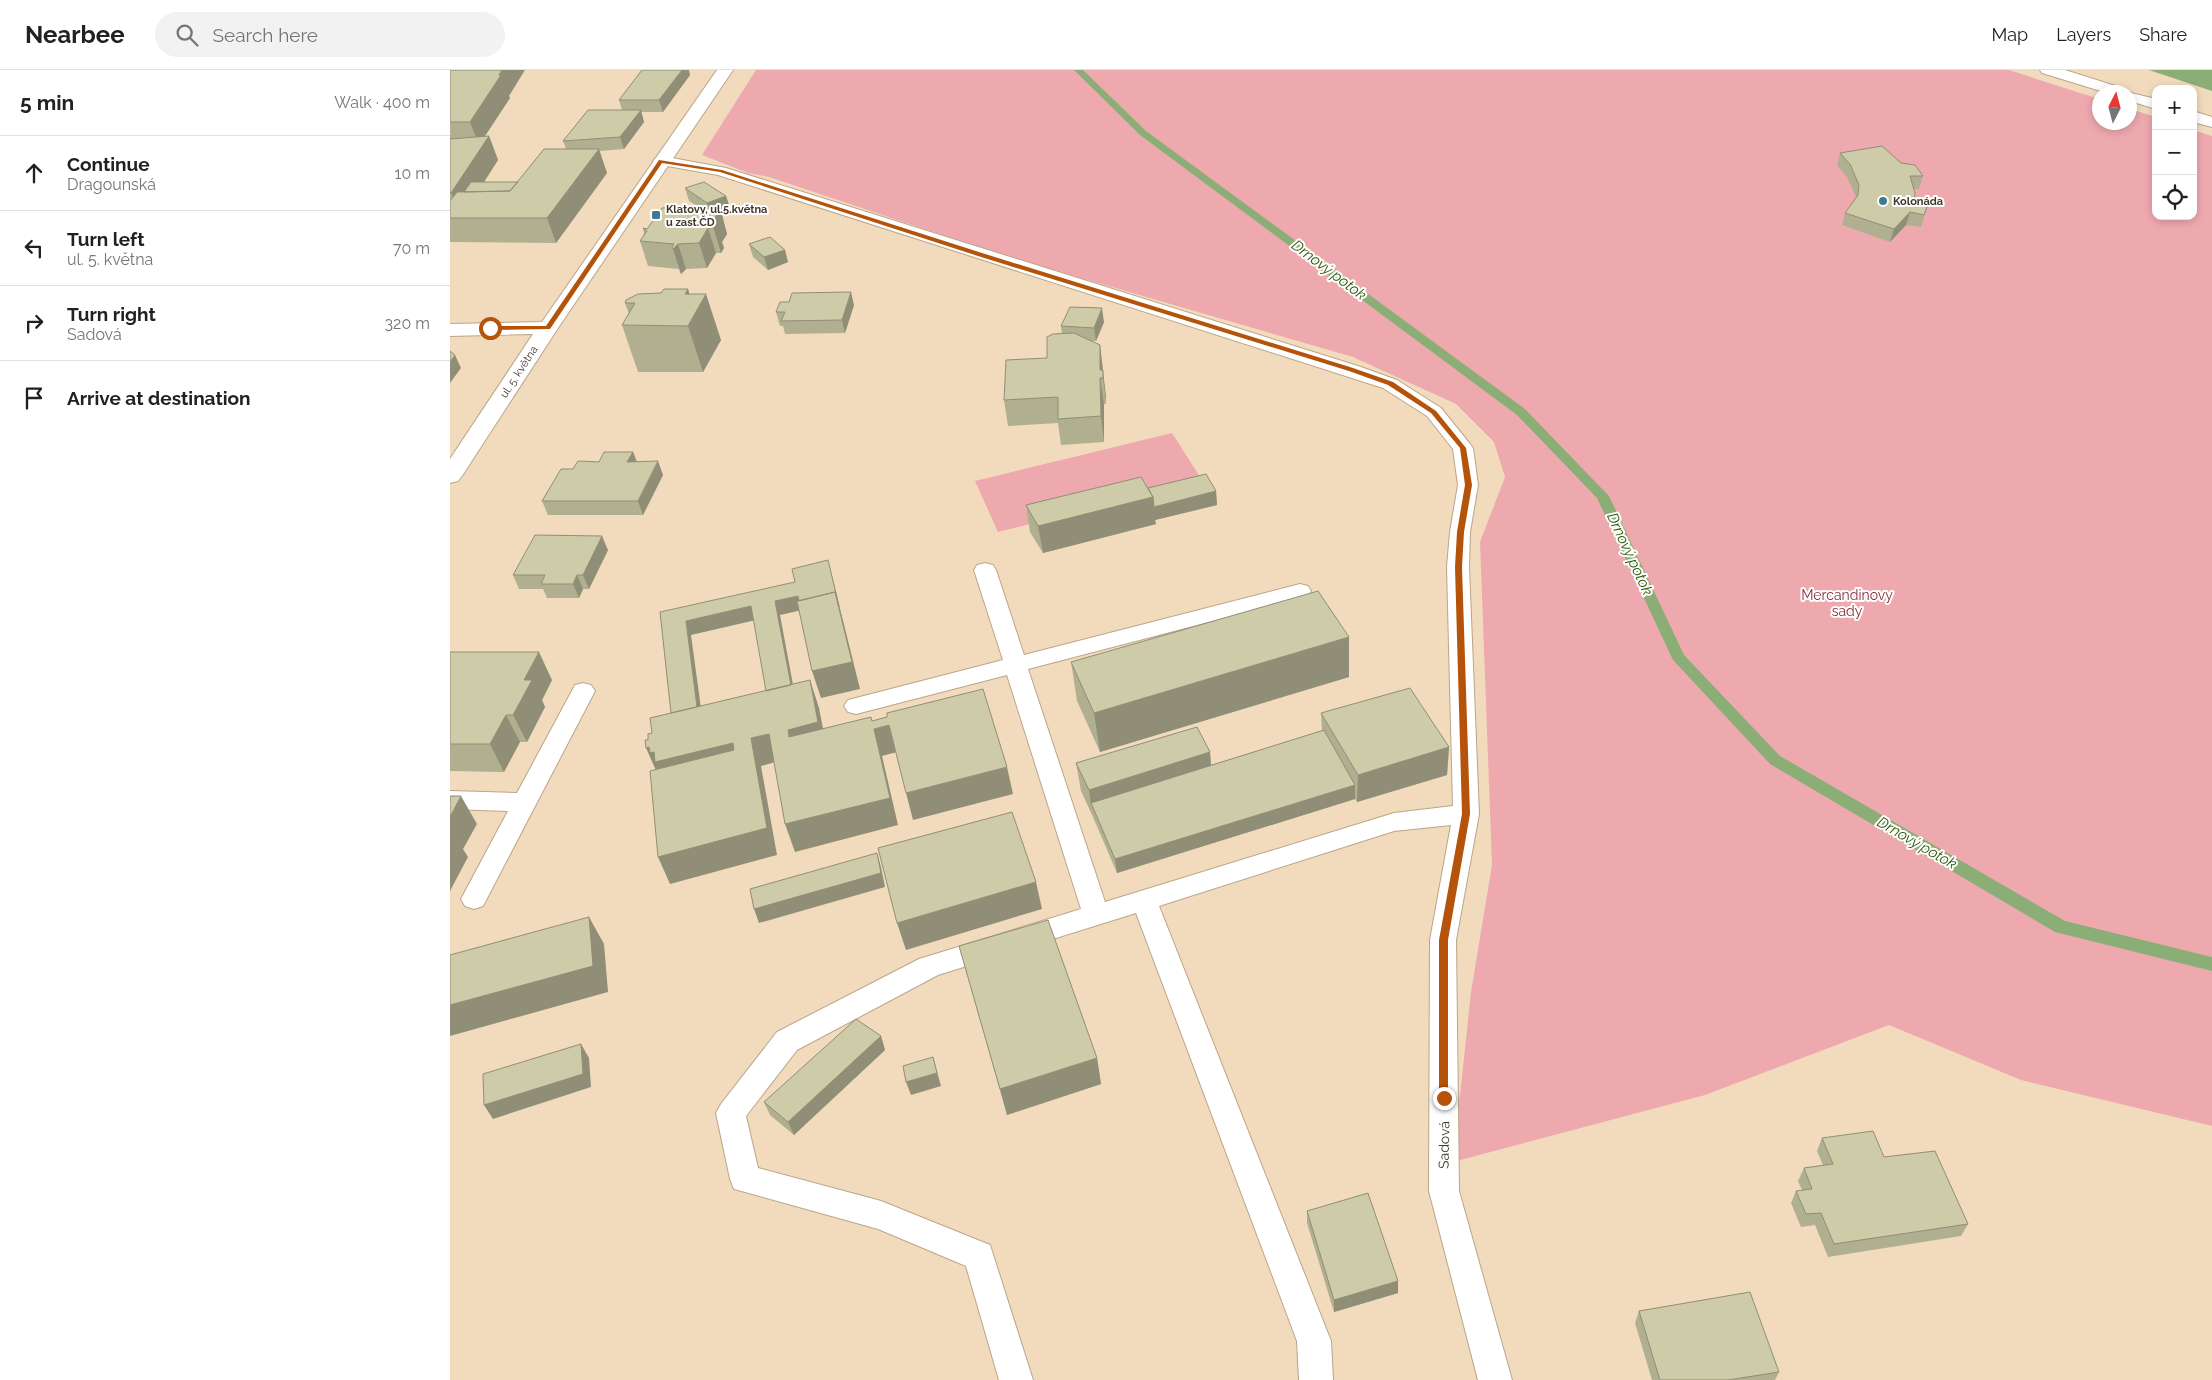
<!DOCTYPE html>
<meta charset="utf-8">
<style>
body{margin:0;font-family:Raleway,sans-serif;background:#f2f2f2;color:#202124}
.controls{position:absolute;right:15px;top:15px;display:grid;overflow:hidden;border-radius:10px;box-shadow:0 2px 8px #0003}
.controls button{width:45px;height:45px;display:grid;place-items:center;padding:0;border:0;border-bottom:1px solid #e0e0e0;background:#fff;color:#202124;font:25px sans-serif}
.compass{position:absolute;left:1642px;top:15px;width:45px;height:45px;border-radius:50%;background:#fff;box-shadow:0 2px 8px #0003;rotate:6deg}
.stop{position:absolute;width:15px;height:15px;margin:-11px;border:4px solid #b45309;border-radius:50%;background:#fff}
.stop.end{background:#b45309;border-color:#fff;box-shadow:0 1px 5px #0008}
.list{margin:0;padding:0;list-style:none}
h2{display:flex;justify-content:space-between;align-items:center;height:65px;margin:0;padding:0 20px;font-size:21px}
h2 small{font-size:16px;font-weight:400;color:#757577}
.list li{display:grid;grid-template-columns:32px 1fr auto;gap:15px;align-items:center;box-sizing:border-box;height:75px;padding:0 20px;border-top:1px solid #e0e0e0}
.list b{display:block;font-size:19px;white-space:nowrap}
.list p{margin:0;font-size:16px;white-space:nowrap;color:#757577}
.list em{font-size:16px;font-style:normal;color:#757577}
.icon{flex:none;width:28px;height:28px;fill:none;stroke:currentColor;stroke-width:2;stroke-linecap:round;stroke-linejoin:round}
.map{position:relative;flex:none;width:1762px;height:1310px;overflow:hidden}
header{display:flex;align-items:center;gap:30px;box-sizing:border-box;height:70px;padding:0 25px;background:#fff;border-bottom:1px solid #e0e0e0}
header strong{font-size:24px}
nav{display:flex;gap:28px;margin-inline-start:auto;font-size:18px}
.search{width:350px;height:45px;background:#f2f2f2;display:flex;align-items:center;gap:12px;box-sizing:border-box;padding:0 18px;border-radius:28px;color:#757577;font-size:19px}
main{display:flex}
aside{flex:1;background:#fff}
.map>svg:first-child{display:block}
.green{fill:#eea9af}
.water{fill:#8bae77}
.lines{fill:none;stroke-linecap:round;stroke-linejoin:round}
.stream{fill:#8bae77;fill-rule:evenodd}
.service-casing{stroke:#bba588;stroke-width:2}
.tertiary-casing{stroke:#bba588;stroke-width:2}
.primary-casing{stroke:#bba588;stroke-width:2}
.service{fill:#fff;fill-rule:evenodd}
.tertiary{fill:#fff;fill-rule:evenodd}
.primary{fill:#fff;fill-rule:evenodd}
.wall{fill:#b0af90}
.shaded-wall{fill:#908e76}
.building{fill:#cdcba8;stroke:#908e76}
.route{fill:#b45309}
.poi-dot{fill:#3e7b92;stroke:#fff;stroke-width:2}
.labels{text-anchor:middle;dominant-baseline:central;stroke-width:4;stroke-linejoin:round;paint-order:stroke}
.far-poi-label{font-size:11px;font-weight:bold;fill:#41382c;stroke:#fff;text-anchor:start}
.far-street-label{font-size:11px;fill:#41382c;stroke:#fff}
.park-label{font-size:14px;fill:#832f3d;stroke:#fff}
.street-label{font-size:14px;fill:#41382c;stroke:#fff}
.water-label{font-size:15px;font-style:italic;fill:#2f5a07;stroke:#fff}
</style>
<header>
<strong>Nearbee</strong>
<div class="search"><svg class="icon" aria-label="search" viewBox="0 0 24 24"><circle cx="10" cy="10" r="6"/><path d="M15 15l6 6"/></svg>Search here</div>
<nav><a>Map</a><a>Layers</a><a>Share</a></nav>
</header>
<main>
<aside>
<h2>5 min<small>Walk · 400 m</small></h2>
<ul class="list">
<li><svg class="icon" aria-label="ahead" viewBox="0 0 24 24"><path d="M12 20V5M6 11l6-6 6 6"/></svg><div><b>Continue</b><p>Dragounská</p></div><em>10 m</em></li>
<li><svg class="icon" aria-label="left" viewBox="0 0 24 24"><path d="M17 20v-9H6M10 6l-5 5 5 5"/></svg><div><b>Turn left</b><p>ul. 5. května</p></div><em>70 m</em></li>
<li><svg class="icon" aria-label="right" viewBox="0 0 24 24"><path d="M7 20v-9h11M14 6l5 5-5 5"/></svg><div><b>Turn right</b><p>Sadová</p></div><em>320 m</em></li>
<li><svg class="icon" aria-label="arrive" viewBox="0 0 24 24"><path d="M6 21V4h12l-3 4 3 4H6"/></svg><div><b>Arrive at destination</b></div></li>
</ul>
</aside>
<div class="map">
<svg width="1762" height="1310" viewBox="0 0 1762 1310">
<rect width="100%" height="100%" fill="#f2dbbd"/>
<path class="green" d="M306,0H1559L1649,29L1650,52H1680V39L1706,47V146H1743V60L1762,66V1056L1571,1010L1439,955L1255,1025L1003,1092L1021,922L1042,795L1030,472L1055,407L1044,372L1006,334L903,287L555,186L319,107L298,103L252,85Z
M722,363L752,410L548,462L525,411Z"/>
<path class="water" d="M1699,0H1762V21Z"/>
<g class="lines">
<path class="stream" d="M624,0H633L696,61L1075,339L1159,426L1234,585L1330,686L1615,851L1762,887V901L1605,862L1320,694L1223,590L1147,428L1067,345L690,65Z"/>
<g class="service-casing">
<path id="service" d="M211,86L276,98L908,296L947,310L991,338L1020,374L1023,378L1028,415L1020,462L1019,497L1029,744L1006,870L1009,1121L1062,1310H1028L979,1121L980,870L1001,755L944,761L709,836L881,1271L883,1310H849L847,1271L686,843L488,905L347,980L296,1046L308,1098L431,1131L540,1175L583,1310H549L516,1196L428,1159L284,1119L280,1109L266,1043L271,1034L327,962L469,889L631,839L557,605L406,644L398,642L394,636L398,630L406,628L553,590L524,500L527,495L535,493L543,495L546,500L574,585L850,514L858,516L861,521L858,526L578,599L655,832L944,743L1003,736L997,497L1000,462L1008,415L1003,379L977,346L933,318L268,105L206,94L203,91L206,88Z
M133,613L141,615L145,621L33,836L24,839L15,836L11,829L58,741L0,739V721L67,723L125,615Z"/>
</g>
<g class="tertiary-casing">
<path id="tertiary" d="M267,0H283L108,258L12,406L8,411L0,413V389L83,264L0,266V254L92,252Z"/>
</g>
<g class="primary-casing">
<path id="primary" d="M1590,0H1615L1675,19L1677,22L1706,29V39L1680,31V22H1654L1592,3Z
M1743,41L1762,47V57L1743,52Z"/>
</g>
<use href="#service" class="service"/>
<use href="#tertiary" class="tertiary"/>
<use href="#primary" class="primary"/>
</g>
<path class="wall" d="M0,0L59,26L60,28L35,66H39L48,90L34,112H68L116,79L113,71L172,40L169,30L240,5L213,42H191L194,52L174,79L149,81L157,103L106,173L0,172Z
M1390,83L1451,93L1473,106L1469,119H1463L1464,131L1478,134L1471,157L1456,155L1440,172L1392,155L1395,143L1406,127L1397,107L1387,95Z
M235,118L276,126L280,138L271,141L277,164L272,172L274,178L271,183H266L257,198L236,199L231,204L230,202L229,199L198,196L190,171L194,164L193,158L197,159L249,137L239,131Z
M299,174L335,180L338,192L318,200L303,187Z
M238,219L239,224L271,270L253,302H188L172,255L179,244L175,233L211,223Z
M404,235L395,263L335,264L333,256H330L326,242Z
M654,252L646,271H641L650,275L656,334H654V372L611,375L608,353L558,356L554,330L597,288L612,264L611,256Z
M183,382L187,392L213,405L193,445H98L92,431L123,399Z
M698,418L766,421L767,435L705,450L706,454L593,483L580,462L576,435Z
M158,480L139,519H133L129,528H97L93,519H69L63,505Z
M0,582L102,610L92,630L95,637L77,672H70L54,702L0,701Z
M621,592L899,607L650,682L627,631Z
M871,643L999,677L997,705L907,732L905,729L667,803L643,747L631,721L626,693L760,682L761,695L872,661Z
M509,876L647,988L651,1014L557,1045Z
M431,966L435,980L344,1065L320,1045L314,1032Z
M1372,1068L1434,1087L1518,1154L1511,1166L1378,1187L1365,1155L1351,1157L1341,1133L1346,1121L1352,1120L1348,1111L1354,1098L1373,1095L1367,1081Z
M857,1141L948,1223L884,1242L857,1153Z
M1189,1241L1329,1302L1325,1310H1202L1185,1253Z"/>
<path class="shaded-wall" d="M52,0H75L59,26L60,28L29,75L20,52Z
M232,0H239L240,5L213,42L209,30Z
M191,40L194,52L174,79L170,67Z
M39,66L48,90L20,134H6L1,123Z
M149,79L157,103L106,173L97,148Z
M276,126L280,138L271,141L277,164L272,172L274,178L271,183L262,153L257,133Z
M1460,142L1456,155L1440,172L1444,159Z
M258,158L266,183L257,198L249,173Z
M228,174L236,199L231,204L223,179Z
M335,180L338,192L318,200L314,187Z
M238,219L245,243L256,224L271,270L253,302L238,256L235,224Z
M401,222L404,235L395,263L392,250Z
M652,238L654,252L646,271L644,258Z
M650,275L656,326V334L653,308L650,300Z
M5,285L11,298L0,313V292Z
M650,308L654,334V372L651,346Z
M183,382L188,395L177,392Z
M208,391L213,405L193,445L188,431Z
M766,421L767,435L705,450L706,454L593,483L588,456L703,427Z
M152,466L158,480L139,519L133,505Z
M378,490L410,619L371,628L362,601L392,550Z
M127,505L133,519L129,528L123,514Z
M348,526L352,540L330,545L346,631L321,636L325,531Z
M301,536L306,550L241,565L253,653L221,645L236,551Z
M899,567V607L650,682L644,643Z
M89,582L102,610L92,630L95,637L77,672L63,645L74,610Z
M360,610L369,638L377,679L339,667L338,660Z
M56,645L70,672L54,702L40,674Z
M439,655L447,682L432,686L448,755L345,782L335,754L424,659Z
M319,664L329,691L311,696L327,785L220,814L208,787L301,668Z
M283,673L294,700L208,705L196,678L199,677L204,682Z
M999,677L997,705L907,732L908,705Z
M760,682L762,710L641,733L643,747L639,720Z
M557,697L563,724L463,750L456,723Z
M905,715V729L667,803L665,789Z
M11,726L27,754L13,779L18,787L0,821V747Z
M427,783L431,797L435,817L309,853L304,839Z
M586,812L592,839L456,880L447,853Z
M139,847L154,874L158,922L0,966V935Z
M431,966L435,980L344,1065L338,1052Z
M131,974L139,988L141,1017L43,1049L34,1035Z
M483,987L491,1016L461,1025L456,1012Z
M647,988L651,1014L557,1045L550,1019Z
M948,1211V1223L884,1242V1230Z"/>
<path class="building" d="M0,0H52L49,5H51L20,52H0Z
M192,0H232L209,30H169Z
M138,40H191L170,67L113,71Z
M39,66L1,123H0V69Z
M1432,76L1451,93L1465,95L1473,106H1460L1465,123L1464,131L1478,134L1474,145L1460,142L1444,159L1395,143L1408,125L1409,115L1400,94L1390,83Z
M94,79H149L97,148H0V131L7,122L60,121Z
M21,112H68L60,121L14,122Z
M254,112L276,126L257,133L235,118Z
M233,136L270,139L262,153H267L263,158H258L249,173L228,174L223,179L222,177L224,174L190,171L197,161L193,158L197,159L212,138Z
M320,167L335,180L314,187L299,174Z
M214,219H238L235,224H256L238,256L172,255L185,233H175L176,230L188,224L211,223Z
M401,222L392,250L331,251L335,242H326L330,232H339L342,223Z
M620,237L652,238L644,258L611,256Z
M624,263L650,275V300H653V308H650L651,346L608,349V327L554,330L556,290L597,288V267L603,264Z
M0,281L5,285L0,292Z
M154,382H183L177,392L208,391L188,431H92L111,399H123L128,391L149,392Z
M756,404L766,421L704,437L703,427L698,418Z
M691,407L703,427L588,456L576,435Z
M85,465L152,466L133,505H127L123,514H91L95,505H63Z
M378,490L389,536L385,522L349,531L348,526L325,531L341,615L316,621L301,536L236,551L247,637L221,643L210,542L345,512L342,499Z
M868,521L899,567L644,643L621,592Z
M385,522L402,592L362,601L347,531Z
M0,582H89L74,610H82L63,645H56L40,674H0Z
M360,610L368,652L338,660L339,667L421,647L422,651L437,647V643L533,619L557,697L456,723L439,655L424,659L440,728L335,754L319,664L301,668L317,758L208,787L200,701L284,680L283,673L205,692L204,682L200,683L199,677L196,678L195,670H198V664L202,663L200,648Z
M960,618L999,677L908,705L871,643Z
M747,657L760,682L639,720L626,693Z
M874,660L905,715L665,789L641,733Z
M0,726H11L0,747Z
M562,742L586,812L447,853L428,778Z
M427,783L431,803L304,839L300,819Z
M139,847L143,896L0,935V885Z
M598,850L647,988L550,1019L509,876Z
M406,949L431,966L338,1052L314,1032Z
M131,974L133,1004L34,1035L33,1004Z
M483,987L487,1003L456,1012L453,996Z
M1423,1061L1434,1087L1485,1081L1518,1154L1384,1174L1371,1143L1356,1144L1346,1121L1362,1119L1354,1098L1383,1094L1372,1068Z
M918,1123L948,1211L884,1230L857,1141Z
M1300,1222L1329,1302L1278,1310H1210L1189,1241Z"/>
<path class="route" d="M209,90L272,100L532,183L903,298L943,312L986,341L1016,378L1022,415L1014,462L1012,497L1020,744L998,870V1031L994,1033L989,1028V870L1012,744L1005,497L1007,462L1015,415L1010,378L981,343L938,315L899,301L528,186L270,102L212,93L100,259L38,260L40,256H96Z"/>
<g class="poi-dot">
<circle cx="1433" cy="131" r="5"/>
<rect x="201" y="140" width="10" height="10" rx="2.5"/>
</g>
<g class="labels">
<g class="far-poi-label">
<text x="1443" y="131">Kolonáda</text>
<text x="216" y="139">Klatovy, ul.5.května<tspan x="216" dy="13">u zast.ČD</tspan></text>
</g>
<g class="far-street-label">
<text transform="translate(69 302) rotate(-57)">ul. 5. května</text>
</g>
<g class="park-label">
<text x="1397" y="525">Mercandinovy<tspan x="1397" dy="16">sady</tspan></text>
</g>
<g class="street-label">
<text transform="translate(994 1075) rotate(-89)">Sadová</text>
</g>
<g class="water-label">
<text transform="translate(879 200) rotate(37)">Drnový potok</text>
<text transform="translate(1180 484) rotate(65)">Drnový potok</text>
<text transform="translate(1467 773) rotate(30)">Drnový potok</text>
</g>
</g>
</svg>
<div class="controls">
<button>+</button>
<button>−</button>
<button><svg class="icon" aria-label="locate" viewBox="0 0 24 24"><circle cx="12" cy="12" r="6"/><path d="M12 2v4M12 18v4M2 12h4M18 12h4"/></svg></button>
</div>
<svg class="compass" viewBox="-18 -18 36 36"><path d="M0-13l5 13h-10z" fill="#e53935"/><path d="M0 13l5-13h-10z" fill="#757577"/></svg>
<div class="stop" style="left:40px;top:258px"></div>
<div class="stop end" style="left:994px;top:1028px"></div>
</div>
</main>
